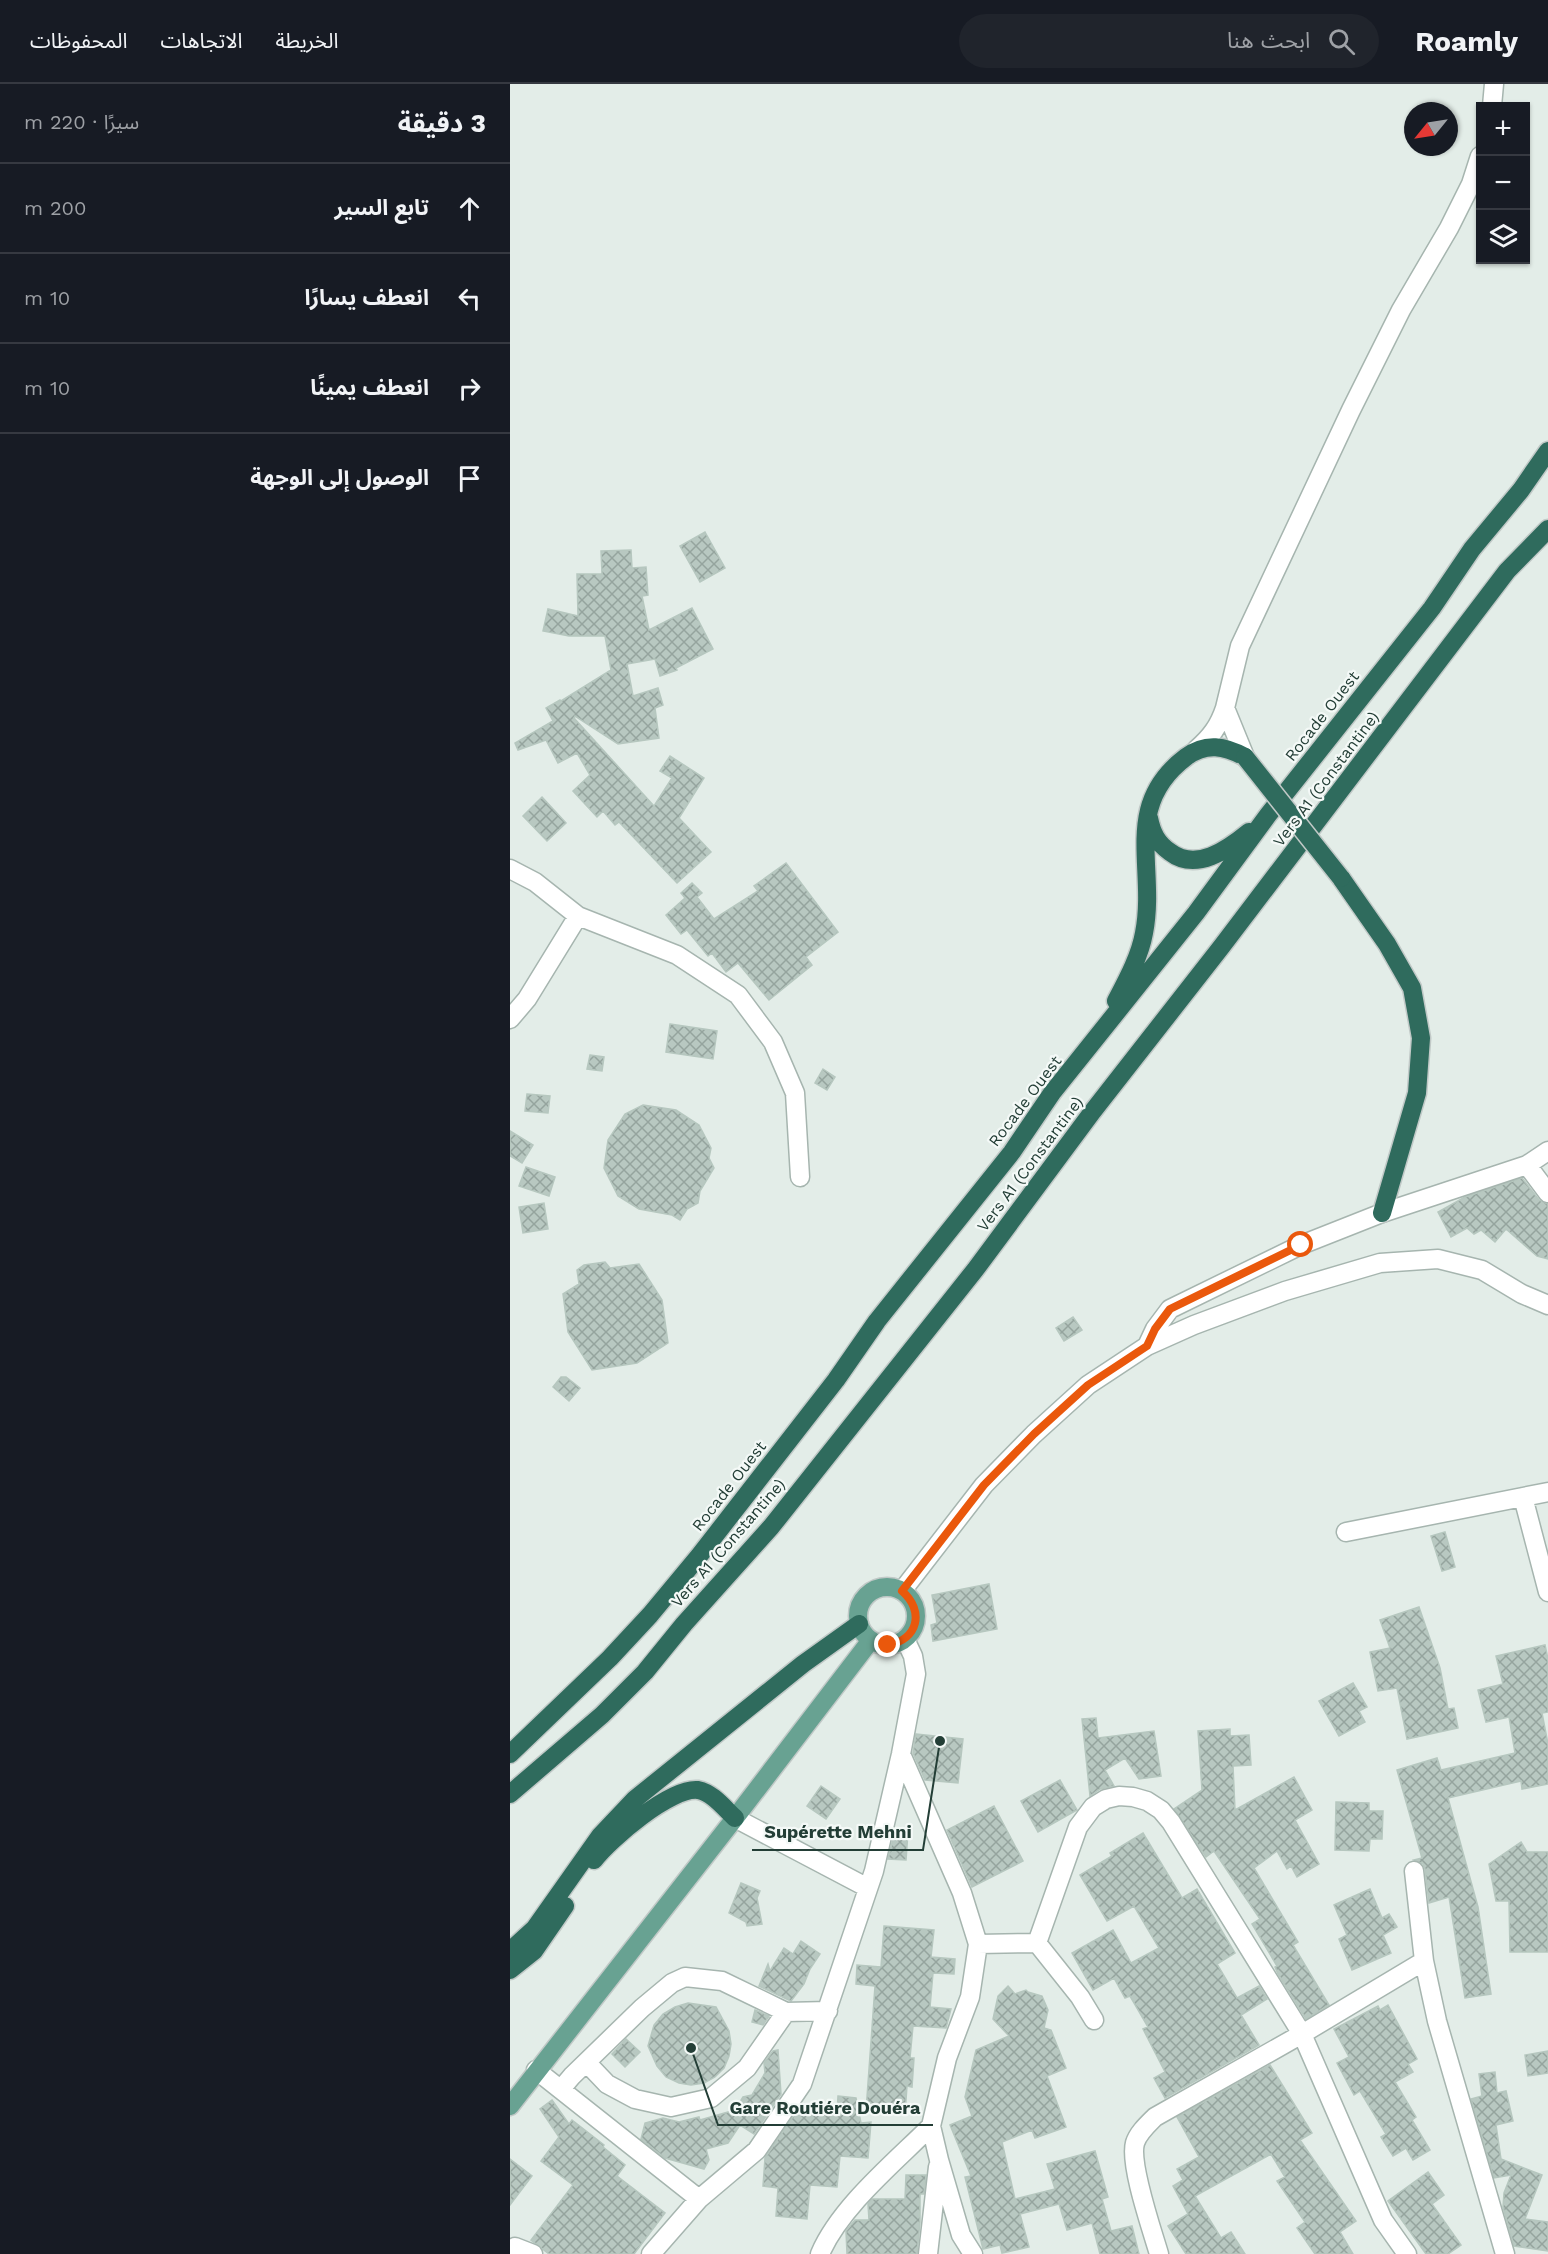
<!DOCTYPE html>
<html lang="ar">
<meta charset="utf-8">
<style>
body{margin:0;font-family:"Work Sans","Noto Sans Arabic",sans-serif;background:#20242c;color:#f1f3f6;direction:rtl}
.controls{position:absolute;right:18px;top:18px;display:grid;overflow:hidden;border-radius:0px;box-shadow:0 2px 4px #0004}
.controls button{width:54px;height:54px;display:grid;place-items:center;padding:0;border:0;border-bottom:2px solid #363941;background:#171b24;color:#f1f3f6;font:30px sans-serif}
.compass{position:absolute;left:894px;top:18px;width:54px;height:54px;border-radius:50%;background:#171b24;box-shadow:0 2px 4px #0004;rotate:240deg}
.stop{position:absolute;width:18px;height:18px;margin:-14px;border:4px solid #ea580c;border-radius:50%;background:#fff}
.stop.end{background:#ea580c;border-color:#fff;box-shadow:0 2px 6px #0008}
.list{margin:0;padding:0;list-style:none}
h2{display:flex;justify-content:space-between;align-items:center;height:78px;margin:0;padding:0 24px;font-size:26px}
h2 small{font-size:20px;font-weight:400;color:#9ea1a6}
.list li{display:grid;grid-template-columns:39px 1fr auto;gap:18px;align-items:center;box-sizing:border-box;height:90px;padding:0 24px;border-top:2px solid #363941}
.list b{display:block;font-size:22px;white-space:nowrap}
.list em{font-size:20px;font-style:normal;color:#9ea1a6}
.icon{flex:none;width:33px;height:33px;fill:none;stroke:currentColor;stroke-width:2;stroke-linecap:round;stroke-linejoin:round}
.map{position:relative;flex:none;width:1038px;height:2170px;overflow:hidden;direction:ltr}
header{display:flex;align-items:center;gap:36px;box-sizing:border-box;height:84px;padding:0 30px;background:#171b24;border-bottom:2px solid #363941}
header strong{font-size:28px}
nav{display:flex;gap:33px;margin-inline-start:auto;font-size:21px}
.search{width:420px;height:54px;background:#20242c;display:flex;align-items:center;gap:15px;box-sizing:border-box;padding:0 21px;border-radius:33px;color:#9ea1a6;font-size:22px}
main{display:flex}
aside{flex:1;background:#171b24}
.map>svg:first-child{display:block}
.building{fill:url(#building-cross-hatch);stroke:#b6c7bf;stroke-width:1.5}
.lines{fill:none;stroke-linecap:round;stroke-linejoin:round}
.minor-casing{stroke:#a6b5af;stroke-width:21}
.major-casing{stroke:#c1c9c7;stroke-width:21}
.highway-casing{stroke:#c1c9c7;stroke-width:21}
.minor{stroke:#fff;stroke-width:18}
.major{stroke:#68a292;stroke-width:18}
.highway{stroke:#2f6b5d;stroke-width:18}
.highway-bridge-casing{stroke:#c1c9c7;stroke-width:21;stroke-linecap:butt}
.highway-bridge{stroke:#2f6b5d;stroke-width:18}
.route{stroke:#ea580c;stroke-width:8}
.labels{text-anchor:middle;dominant-baseline:central;stroke-width:4.5;stroke-linejoin:round;paint-order:stroke}
.street-label{font-size:16px;fill:#233e36;stroke:#f4f9f7}
.leader{fill:none;stroke:#233e36;stroke-width:2}
.callout-dot{fill:#233e36;stroke:#f4f9f7;stroke-width:2}
.callout-label{font-size:18px;text-anchor:middle;font-weight:bold;fill:#233e36;stroke:#f4f9f7;stroke-width:4.5;stroke-linejoin:round;paint-order:stroke}
</style>
<header>
<strong>Roamly</strong>
<div class="search"><svg class="icon" aria-label="search" viewBox="0 0 24 24"><circle cx="10" cy="10" r="6"/><path d="M15 15l6 6"/></svg>ابحث هنا</div>
<nav><a>الخريطة</a><a>الاتجاهات</a><a>المحفوظات</a></nav>
</header>
<main>
<div class="map">
<svg width="1038" height="2170" viewBox="0 0 1038 2170">
<defs>
<pattern id="building-cross-hatch" width="8" height="8" patternUnits="userSpaceOnUse" patternTransform="scale(1.5)"><rect width="8" height="8" fill="#b8c8c1"/><path d="M0 0l8 8M0 8l8-8" fill="none" stroke="#95a49e"/></pattern>
</defs>
<rect width="100%" height="100%" fill="#e3ede8"/>
<path class="building" d="M195,448L215,484L190,498L170,462Z
M121,466L122,484L136,483L138,511L132,512L139,546L182,524L203,565L166,584L167,586L150,592L145,575L117,580L123,612L148,604L153,621L145,624L149,654L108,660L65,632L64,634L144,722L162,694L150,687L160,672L194,694L169,734L201,768L167,799L109,738L105,741L93,727L87,733L63,707L80,691L67,669L48,679L36,656L8,666L5,659L43,637L36,624L50,616L51,617L101,586L95,552H59L33,547L38,525L68,532L67,490H92L91,467Z
M32,713L56,739L37,757L13,732Z
M276,779L328,848L296,873L302,881L259,916L228,879L216,888L202,869L198,872L177,846L171,850L156,831L175,814L171,809L182,799L192,809L187,813L204,835L248,807L244,802Z
M160,940L207,947L203,975L156,968Z
M80,971L94,973L92,987L77,985Z
M313,985L325,993L317,1006L305,999Z
M17,1010L40,1012L38,1029L15,1027Z
M133,1021L166,1026L189,1041L201,1064L199,1074L204,1084L190,1107L188,1119L177,1125L170,1136L162,1131L129,1125L108,1112L94,1084L98,1056L115,1030Z
M0,1047L23,1061L12,1079L0,1072Z
M16,1083L45,1093L39,1112L9,1102Z
M1012,1094L1029,1116L1038,1120V1175L1027,1172L996,1145L985,1158L971,1146L964,1150L957,1144L941,1153L928,1128L955,1113Z
M34,1119L38,1145L13,1149L9,1123Z
M95,1178L100,1184L129,1180L152,1216L158,1259L127,1279L82,1286L58,1248L53,1210L69,1200L67,1186L74,1181Z
M563,1233L572,1246L554,1257L546,1244Z
M51,1293H56L70,1304L59,1317L43,1303Z
M935,1448L945,1483L932,1487L921,1452Z
M479,1500L487,1545L423,1557L421,1541L427,1539L422,1511Z
M909,1523L930,1584L938,1625L944,1624L948,1644L897,1655L887,1604L868,1607L860,1568L880,1564L870,1536Z
M1035,1561L1038,1575V1628L1032,1629L1038,1660V1700L1012,1705L1011,1697L938,1714L968,1823L981,1910L955,1914L939,1813L919,1819L915,1785L913,1780L904,1776L912,1774L887,1686L927,1674L931,1686L1005,1669L999,1633L976,1638L968,1606L993,1600L986,1572Z
M843,1599L857,1623L849,1627L855,1638L829,1652L809,1617Z
M586,1634L588,1654L644,1647L651,1692L629,1695L615,1674L595,1686L604,1702L590,1705L580,1712L572,1635Z
M720,1645V1652L739,1651L741,1681L723,1682L725,1726L784,1693L802,1726L785,1736L809,1780L787,1793L781,1782L777,1785L767,1767L744,1784L788,1858L783,1861L819,1921L796,1935L768,1890L765,1883L767,1882L742,1840L750,1835L704,1767L696,1773L664,1725L692,1706L688,1647Z
M406,1650L453,1655L448,1699L415,1696L403,1669Z
M550,1696L567,1726L528,1748L511,1717Z
M311,1702L330,1715L316,1735L297,1722Z
M826,1718L859,1719V1727H873L872,1755H860L859,1767L825,1766Z
M484,1722L513,1777L462,1803L437,1746Z
M385,1747L398,1748L396,1776L378,1775Z
M633,1749L672,1814L687,1805L725,1869L707,1880L727,1914L749,1902L757,1915L731,1931L749,1961L655,2014L644,1994L655,1988L633,1945L638,1943L620,1912L615,1914L604,1894L583,1906L562,1869L603,1846L621,1879L649,1864L624,1822L597,1837L570,1791L602,1772L600,1769Z
M1011,1758L1017,1768H1038V1868H1000L999,1817H986L979,1780Z
M231,1799L250,1807L247,1814L252,1840L237,1842L236,1838L219,1829Z
M860,1805L872,1834L879,1830L887,1843L873,1851L881,1869L842,1886L829,1855L837,1851L824,1821Z
M374,1842L424,1846L421,1873L445,1875L444,1890L423,1889L420,1923L441,1925L436,1944L403,1942L400,1974H404L402,2003L397,2002L395,2030L356,2027L365,1902L346,1900L347,1881L371,1883Z
M291,1857L310,1870L300,1885L294,1900L281,1917L249,1902L258,1880L260,1887L274,1864L283,1870Z
M498,1902L505,1910L516,1906L518,1908L532,1912L538,1926L534,1944L541,1946L556,1984L537,1992L556,2043L525,2054L522,2046L492,2058L505,2115L545,2105L537,2080L585,2067L598,2113L592,2115L601,2147L622,2142L629,2170H590L582,2139L557,2146L549,2120L510,2130L519,2163L492,2169L490,2161L473,2165L455,2093L461,2092L440,2041L462,2032L455,2013L466,1966L499,1952L483,1935L488,1912Z
M178,1919L206,1923L219,1947L221,1960L219,1972L214,1984L205,1993L194,1999L181,2001L169,1999L156,1993L147,1982L138,1962L144,1941L153,1930L165,1923Z
M878,1921L907,1975L898,1980L903,1988L885,1998L906,2033L902,2036L920,2066L903,2076L896,2064L883,2072L871,2053L876,2050L850,2007L844,2011L827,1979L839,1973L824,1945L868,1922L870,1926Z
M245,1926L259,1932L253,1941L242,1938Z
M116,1955L130,1968L115,1983L102,1970Z
M268,1966L271,2010L244,2050L230,2041L218,2059L196,2065L199,2076L194,2085L155,2074L131,2055L135,2039L153,2034L169,2038L189,2033L190,2036L225,2026L233,2013L242,2011L255,1989L254,1979L263,1967Z
M1038,1967V1989L1018,1992L1015,1971Z
M760,1981L802,2049L790,2056L846,2137L830,2148L843,2170H805L787,2144L795,2138L767,2097L775,2093L761,2070L685,2112L711,2154L721,2148L735,2170H676L658,2142L678,2130L663,2102L673,2096L667,2085L689,2073L667,2033Z
M985,1988L987,2009L996,2007L1003,2037L986,2041L991,2075L1032,2091L1015,2135L1038,2138V2167L1004,2162L993,2123L994,2109L1001,2091L984,2094L961,2015L972,2012L969,1990Z
M328,2012L346,2014L351,2039L361,2038L358,2074L330,2072L327,2103L300,2101L297,2135L266,2132L268,2104L253,2102L255,2074L286,2028L327,2031Z
M42,2016L59,2040L62,2036L94,2061L93,2063L115,2081L107,2092L155,2129L124,2170H39L21,2156L63,2101L31,2077L49,2053L30,2025Z
M0,2075L22,2092L0,2121Z
M918,2088L934,2111L922,2120L951,2161L938,2170H916L878,2117Z
M396,2091H416L414,2110H410V2138L407,2170H337L336,2147L340,2142L345,2136H359L358,2120L362,2115H395Z"/>
<g class="lines">
<g class="minor-casing">
<path id="minor" d="M982,22L984,0
M686,666C701,653 709,642 715,624
M735,673L715,624L730,562L841,326L891,226L939,144L961,100L970,72
M0,785L25,798L68,832L167,871L228,911L263,958L285,1009L290,1093
M0,935L17,915L68,832
M1017,1081L1038,1109
M637,1262L684,1241L775,1207L870,1179L928,1175L972,1186L1012,1210L1038,1221
M1013,1413L1038,1508
M836,1448L1038,1408
M392,1507L474,1401L524,1350L578,1301L637,1262L645,1245L660,1225L791,1161L872,1129L1017,1081L1038,1067
M391,1670L452,1809L468,1860L460,1913L437,1974L421,2042L429,2076L451,2151L463,2170
M225,1734L358,1804
M904,1787L914,1877L927,1937L995,2170
M527,1859L570,1913L584,1936
M468,1860L527,1859L568,1743L583,1723L596,1715L609,1712L623,1713L637,1717L651,1726L661,1738L792,1950L873,2136L897,2170
M77,1979L97,2000L125,2015L161,2023L201,2014L237,1984L276,1928
M26,1986L189,2115
M51,2005L62,1992L132,1924L162,1899L175,1893L212,1897L276,1928L318,1927
M0,2166L5,2163L23,2170
M141,2170L189,2115L247,2066L292,2000L364,1787L391,1670L406,1590L403,1572L395,1555
M310,2170C330,2123 385,2078 421,2042
M418,2170L428,2083
M649,2170C642,2146 619,2080 625,2059C628,2049 638,2040 645,2033L792,1950L914,1877"/>
</g>
<g class="major-casing">
<path id="major" d="M348 1532a29 29 0 1 1 58 0a29 29 0 1 1-58 0Z
M0,2022L225,1734L361,1556"/>
</g>
<g class="highway-casing">
<path id="highway" d="M639,734C642,749 647,759 660,768C686,788 717,766 739,748
M831,794L877,860L902,904L911,954L907,1009L872,1129
M606,917C617,896 630,872 634,849C647,783 611,722 676,673C696,658 715,662 735,673
M0,1670L100,1574L140,1531L189,1472L326,1296L367,1237L502,1068L542,1009L686,829L758,731L922,524L962,465L1011,406L1038,367
M0,1710L92,1631L135,1588L174,1540L261,1443L465,1186L583,1027L712,862L997,487L1038,445
M84,1776C100,1755 161,1703 188,1706C203,1709 214,1724 225,1734
M0,1867L25,1844L90,1752L125,1715L293,1580L349,1540
M0,1886L24,1867L55,1822"/>
</g>
<use href="#minor" class="minor"/>
<use href="#major" class="major"/>
<use href="#highway" class="highway"/>
<g class="highway-bridge-casing">
<path id="highway-bridge" d="M735,673L831,794"/>
</g>
<use href="#highway-bridge" class="highway-bridge"/>
</g>
<g class="lines">
<path class="route" d="M378,1561C408,1556 415,1527 392,1507L474,1401L524,1350L578,1301L637,1262L645,1245L660,1225L791,1161"/>
</g>
<g class="labels">
<g class="street-label">
<text transform="translate(812 632) rotate(-52)">Rocade Ouest</text>
<text transform="translate(816 695) rotate(-53)">Vers A1 (Constantine)</text>
<text transform="translate(515 1017) rotate(-53)">Rocade Ouest</text>
<text transform="translate(520 1080) rotate(-53)">Vers A1 (Constantine)</text>
<text transform="translate(219 1402) rotate(-52)">Rocade Ouest</text>
<text transform="translate(218 1459) rotate(-49)">Vers A1 (Constantine)</text>
</g>
</g>
<path class="leader" d="M430 1657L413 1766H242M181 1964L208 2041H423"/>
<g class="callout-dot">
<circle cx="430" cy="1657" r="6"/>
<circle cx="181" cy="1964" r="6"/>
</g>
<g class="callout-label">
<text x="328" y="1754">Supérette Mehni</text>
<text x="315" y="2030">Gare Routiére Douéra</text>
</g>
</svg>
<div class="controls">
<button>+</button>
<button>−</button>
<button><svg class="icon" aria-label="layers" viewBox="0 0 24 24"><path d="M12 4l9 5-9 5-9-5zM3 14l9 5 9-5"/></svg></button>
</div>
<svg class="compass" viewBox="-18 -18 36 36"><path d="M0-13l5 13h-10z" fill="#e53935"/><path d="M0 13l5-13h-10z" fill="#9ea1a6"/></svg>
<div class="stop" style="left:791px;top:1161px"></div>
<div class="stop end" style="left:378px;top:1561px"></div>
</div>
<aside>
<h2>3 دقيقة<small>سيرًا · 220 m</small></h2>
<ul class="list">
<li><svg class="icon" aria-label="ahead" viewBox="0 0 24 24"><path d="M12 20V5M6 11l6-6 6 6"/></svg><div><b>تابع السير</b></div><em>200 m</em></li>
<li><svg class="icon" aria-label="left" viewBox="0 0 24 24"><path d="M17 20v-9H6M10 6l-5 5 5 5"/></svg><div><b>انعطف يسارًا</b></div><em>10 m</em></li>
<li><svg class="icon" aria-label="right" viewBox="0 0 24 24"><path d="M7 20v-9h11M14 6l5 5-5 5"/></svg><div><b>انعطف يمينًا</b></div><em>10 m</em></li>
<li><svg class="icon" aria-label="arrive" viewBox="0 0 24 24"><path d="M6 21V4h12l-3 4 3 4H6"/></svg><div><b>الوصول إلى الوجهة</b></div></li>
</ul>
</aside>
</main>
